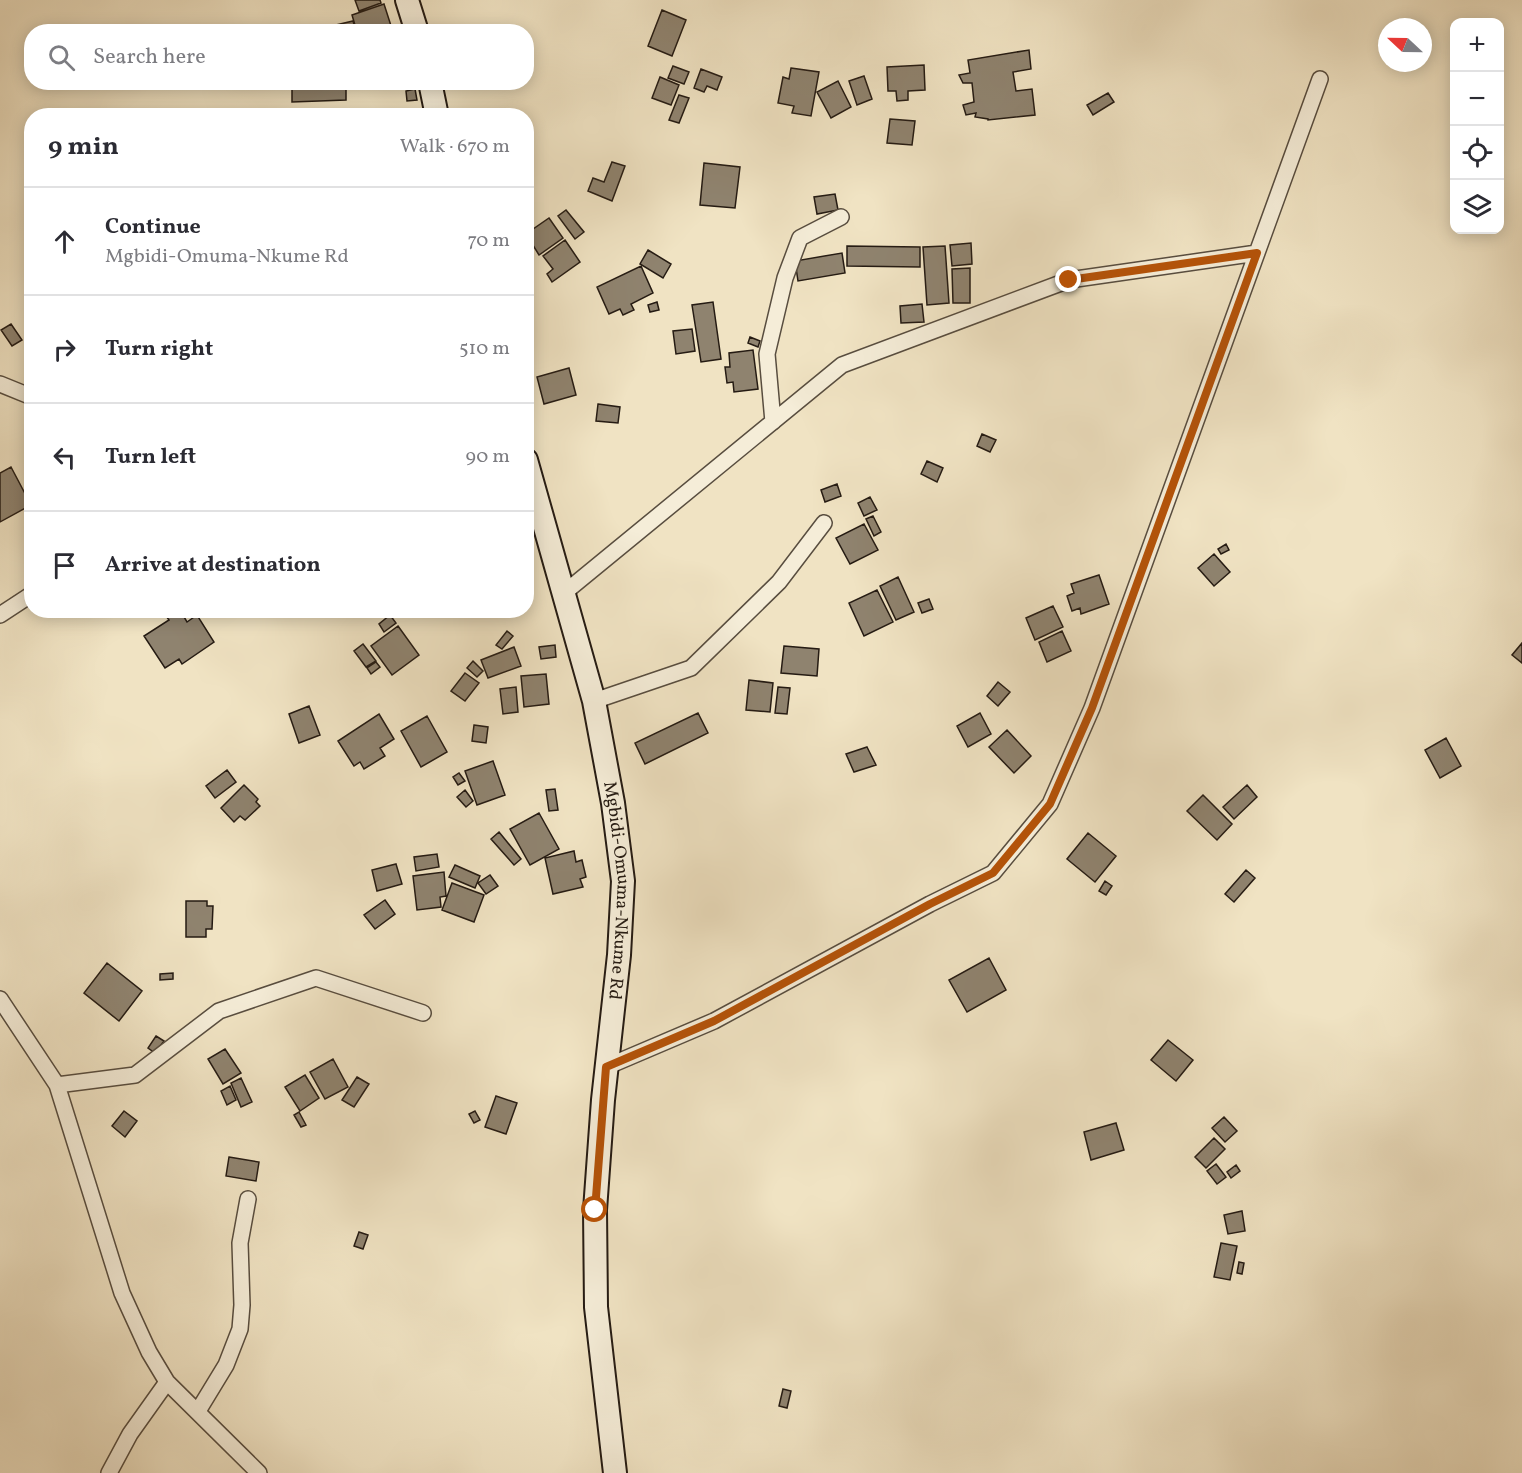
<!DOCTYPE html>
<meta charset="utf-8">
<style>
body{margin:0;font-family:Vollkorn,serif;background:#f2f2f3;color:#2b2b33}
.controls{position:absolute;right:18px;top:18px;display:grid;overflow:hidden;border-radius:12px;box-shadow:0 3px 15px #0003}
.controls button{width:54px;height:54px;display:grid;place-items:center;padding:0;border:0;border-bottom:2px solid #e1e1e2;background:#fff;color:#2b2b33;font:30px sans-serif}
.compass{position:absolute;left:1378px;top:18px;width:54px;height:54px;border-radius:50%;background:#fff;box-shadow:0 3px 15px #0003;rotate:292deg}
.stop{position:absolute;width:18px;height:18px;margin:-14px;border:4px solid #b45309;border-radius:50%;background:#fff}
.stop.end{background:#b45309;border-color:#fff;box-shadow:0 2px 6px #0008}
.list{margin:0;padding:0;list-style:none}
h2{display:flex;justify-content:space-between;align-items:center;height:78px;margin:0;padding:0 24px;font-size:26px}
h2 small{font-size:20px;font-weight:400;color:#7c7c81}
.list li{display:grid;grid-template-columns:39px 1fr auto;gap:18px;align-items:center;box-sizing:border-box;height:108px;padding:0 24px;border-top:2px solid #e1e1e2}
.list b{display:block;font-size:22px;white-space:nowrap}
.list p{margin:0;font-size:20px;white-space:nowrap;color:#7c7c81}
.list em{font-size:20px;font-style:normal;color:#7c7c81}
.icon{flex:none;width:33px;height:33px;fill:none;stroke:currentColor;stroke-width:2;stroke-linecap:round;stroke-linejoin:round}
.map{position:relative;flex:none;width:1522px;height:1473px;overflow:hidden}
.search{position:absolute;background:#fff;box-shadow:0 3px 15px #0003;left:24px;top:24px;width:510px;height:66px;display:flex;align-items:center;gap:15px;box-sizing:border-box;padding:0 21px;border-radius:24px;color:#7c7c81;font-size:22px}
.panel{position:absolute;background:#fff;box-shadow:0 3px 15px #0003;left:24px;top:108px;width:510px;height:510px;border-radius:24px}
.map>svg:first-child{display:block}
.building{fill:#8f836f;stroke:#251b13;stroke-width:1.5}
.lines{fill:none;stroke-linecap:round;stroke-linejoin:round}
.street-casing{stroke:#584d3f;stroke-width:18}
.secondary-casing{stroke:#251b13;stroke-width:26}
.street{stroke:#f5edd8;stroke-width:15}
.secondary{stroke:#f5edd8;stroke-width:22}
.route{stroke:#b45309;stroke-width:8}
.labels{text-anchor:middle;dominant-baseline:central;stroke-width:4.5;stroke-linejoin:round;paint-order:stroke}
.street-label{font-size:18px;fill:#251b13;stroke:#f5edd8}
</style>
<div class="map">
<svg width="1522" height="1473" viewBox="0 0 1522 1473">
<rect width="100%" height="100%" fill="#f0e3c3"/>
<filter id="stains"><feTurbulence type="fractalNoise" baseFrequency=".00333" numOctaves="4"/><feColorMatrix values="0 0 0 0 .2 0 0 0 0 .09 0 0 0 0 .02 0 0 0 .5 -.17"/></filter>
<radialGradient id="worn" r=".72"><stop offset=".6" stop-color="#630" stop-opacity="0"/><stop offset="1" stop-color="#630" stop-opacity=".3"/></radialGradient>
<path class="building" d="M355,0H380L381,3L359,11Z
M384,4L393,32H357L352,15Z
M662,10L686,20L672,56L648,46Z
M353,21L356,32H324L323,28Z
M1029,50L1031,69L1013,72L1016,91L1032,89L1035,115L988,120V119L975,117L976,113L966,115L963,105L974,102L972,83H963L959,75L970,73L968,60Z
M924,65L925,90L908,91V100L897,101L896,91H888L887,67Z
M673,66L689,72L684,84L668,78Z
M791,68L819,72L811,116L792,113L794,106L778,103L783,77L789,79Z
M701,69L722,77L717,90L707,86L704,92L694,88Z
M864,76L872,99L857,105L849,81Z
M660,77L679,85L671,105L652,98Z
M838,81L851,107L831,118L817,92Z
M292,82H346V100L292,102Z
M415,89L417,100L407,101L406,91Z
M1108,93L1114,102L1093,115L1087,105Z
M679,95L689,98L679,123L669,120Z
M890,119L915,121L912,145L887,143Z
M612,162L625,166L612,201L588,191L593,178L604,182Z
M704,163L740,167L735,208L700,205Z
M835,194L838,210L817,214L814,197Z
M566,210L584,232L575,239L558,216Z
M549,218L563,238L539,255L526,234Z
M565,240L580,262L552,282L547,274L553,269L543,256Z
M971,243L972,264L952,266L950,245Z
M847,246L920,247V267L847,266Z
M945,246L949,303L927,305L923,247Z
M648,250L671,264L663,278L640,264Z
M842,253L845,273L798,281L795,261Z
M641,266L653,293L631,304L634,310L623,315L620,309L609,314L597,287Z
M970,268V303H953L952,269Z
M657,302L659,310L650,312L648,305Z
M713,302L721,359L701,362L692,305Z
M922,304L924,322L901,323L900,306Z
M11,324L22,340L12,346L1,330Z
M692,329L695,351L676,354L673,331Z
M750,337L760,341L758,347L748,343Z
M753,350L758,389L734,392L733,382L727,383L725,367H730L729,353Z
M569,368L576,395L544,404L537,377Z
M598,404L620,407L618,423L596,421Z
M982,434L996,440L990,452L977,446Z
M927,461L943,468L937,482L921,474Z
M11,467L31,505L0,522V473Z
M837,484L841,496L825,502L821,490Z
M870,497L877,510L864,516L858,503Z
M873,516L881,532L874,536L866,519Z
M864,524L878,550L850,564L836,538Z
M1226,544L1229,550L1221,554L1218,549Z
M1214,554L1230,572L1214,586L1198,568Z
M1099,575L1109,604L1081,614L1080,608L1072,611L1067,596L1074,593L1071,584Z
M898,577L914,612L896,620L880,586Z
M877,590L893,622L864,636L849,603Z
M929,599L933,609L922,613L918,603Z
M1053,606L1063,627L1035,640L1026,618Z
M175,610H180L187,622L197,615L214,642L182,664L179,659L165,668L144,636L169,620L166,616Z
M390,615L396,623L384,632L379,624Z
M398,626L419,655L392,675L371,646Z
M507,631L513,636L502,649L496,645Z
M1062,631L1071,651L1047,662L1039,642Z
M1522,643V663L1512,655Z
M363,644L376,661L366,667L354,651Z
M555,645L556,657L541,659L539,647Z
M784,646L819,649L817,676L781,673Z
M514,647L521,666L488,678L481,660Z
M473,661L483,671L477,677L467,668Z
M376,662L380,667L371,674L367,668Z
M465,673L479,683L465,701L451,691Z
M546,674L549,704L524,707L521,676Z
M749,680L773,683L770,712L746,710Z
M998,682L1010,692L998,706L987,696Z
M516,687L518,712L503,714L500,689Z
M778,687L790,688L787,714L775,713Z
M309,706L320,735L299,743L289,714Z
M698,713L708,733L645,764L635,743Z
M980,713L991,734L968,747L957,726Z
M379,714L394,739L380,748L385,756L364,769L360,762L354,766L338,741Z
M427,716L447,752L421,767L401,731Z
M474,725L488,727L486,743L472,741Z
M1007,730L1031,756L1014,773L989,747Z
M1446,738L1461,766L1440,778L1425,750Z
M867,747L876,765L854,772L846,754Z
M493,761L505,795L477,805L465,771Z
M227,770L236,782L215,798L206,786Z
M459,773L465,781L458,785L453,777Z
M244,785L258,799L256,802L260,806L245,820L240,816L234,822L221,808Z
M1247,785L1257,797L1234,819L1223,807Z
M555,789L558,810L549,811L546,790Z
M465,790L473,801L466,807L457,797Z
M1203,795L1232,824L1217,840L1187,811Z
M539,813L559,849L530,865L510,829Z
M499,832L521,859L514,865L491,839Z
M1088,833L1116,856L1095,882L1067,859Z
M574,851L576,862L582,860L586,877L580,879L583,887L553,894L545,858Z
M437,854L439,867L416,871L414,857Z
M396,864L402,884L377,891L372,870Z
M455,865L480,876L475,888L449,877Z
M1246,870L1255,878L1234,902L1225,894Z
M444,872L446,896L440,897L441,907L417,910L413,876Z
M490,875L498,886L486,894L478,883Z
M1105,881L1112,886L1106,895L1099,891Z
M452,883L484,895L474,922L442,910Z
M385,900L395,914L375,929L364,915Z
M186,901H207V906H213L212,929H206V937H186Z
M989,958L1006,990L967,1012L949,980Z
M107,963L142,991L119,1021L84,993Z
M173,973V979L160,980V974Z
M156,1036L164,1041L155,1053L148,1048Z
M1168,1040L1193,1060L1176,1081L1151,1060Z
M225,1049L241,1073L223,1084L208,1059Z
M333,1059L348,1087L325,1099L310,1072Z
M305,1075L319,1098L300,1111L285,1087Z
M357,1077L369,1084L354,1107L342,1100Z
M241,1078L252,1102L241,1107L231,1083Z
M230,1086L236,1100L227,1105L221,1091Z
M496,1096L517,1103L506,1134L485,1127Z
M124,1111L137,1121L125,1137L112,1126Z
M475,1111L480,1120L474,1123L469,1114Z
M299,1112L306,1125L301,1127L294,1115Z
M1224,1117L1237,1131L1225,1142L1212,1128Z
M1116,1123L1124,1150L1091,1160L1084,1132Z
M1214,1138L1225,1149L1206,1168L1195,1157Z
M229,1157L259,1162L256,1181L226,1176Z
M1216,1164L1226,1177L1217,1184L1207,1171Z
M1236,1165L1240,1171L1231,1178L1227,1172Z
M1242,1211L1245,1231L1228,1234L1224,1215Z
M359,1232L368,1235L363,1249L354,1246Z
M1221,1243L1237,1246L1230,1280L1214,1277Z
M1239,1262L1244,1263L1242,1274L1237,1273Z
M783,1389L791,1391L787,1408L779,1406Z"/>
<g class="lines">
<g class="street-casing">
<path id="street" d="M0,384L32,397
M773,422L767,354L785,278L800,238L841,217
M564,593L842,365L1069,280L1257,253
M0,615L32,594
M594,701L691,668L779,582L824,523
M0,999L57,1085L122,1293L149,1352L167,1382L259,1473
M606,1067L714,1021L930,904L993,873L1050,804L1092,708L1320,79
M57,1085L135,1075L219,1011L316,978L423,1013
M198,1411L226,1365L240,1329L242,1305L240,1243L248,1199
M109,1473L130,1434L167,1382"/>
</g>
<g class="secondary-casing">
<g id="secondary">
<path d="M407,0L417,32"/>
<path d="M430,82L437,116"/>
<path id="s1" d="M526,460L594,701L613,803L623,881L619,955L603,1100L595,1210L596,1307L615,1473"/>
</g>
</g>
<use href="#street" class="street"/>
<use href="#secondary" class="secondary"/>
</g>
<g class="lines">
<path class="route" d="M595,1210L606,1067L714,1021L930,904L993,873L1050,804L1092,708L1257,253L1069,280"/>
</g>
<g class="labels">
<g class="street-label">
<text stroke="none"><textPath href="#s1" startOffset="442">Mgbidi-Omuma-Nkume Rd</textPath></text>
</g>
</g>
<rect width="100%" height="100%" filter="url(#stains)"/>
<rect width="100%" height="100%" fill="url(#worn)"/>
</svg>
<div class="controls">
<button>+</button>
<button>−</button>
<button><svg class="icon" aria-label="locate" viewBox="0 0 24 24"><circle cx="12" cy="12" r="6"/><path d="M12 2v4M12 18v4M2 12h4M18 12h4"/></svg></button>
<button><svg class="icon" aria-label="layers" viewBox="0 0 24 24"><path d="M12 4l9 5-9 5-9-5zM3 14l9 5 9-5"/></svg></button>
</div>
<svg class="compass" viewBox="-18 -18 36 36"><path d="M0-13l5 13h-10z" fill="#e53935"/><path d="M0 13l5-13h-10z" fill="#7c7c81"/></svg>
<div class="stop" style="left:595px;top:1210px"></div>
<div class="stop end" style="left:1069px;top:280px"></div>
<div class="search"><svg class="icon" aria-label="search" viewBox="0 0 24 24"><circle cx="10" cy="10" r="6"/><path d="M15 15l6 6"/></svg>Search here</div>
<section class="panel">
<h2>9 min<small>Walk · 670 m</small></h2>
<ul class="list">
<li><svg class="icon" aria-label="ahead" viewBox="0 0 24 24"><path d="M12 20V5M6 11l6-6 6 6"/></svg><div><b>Continue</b><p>Mgbidi-Omuma-Nkume Rd</p></div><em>70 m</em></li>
<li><svg class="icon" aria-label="right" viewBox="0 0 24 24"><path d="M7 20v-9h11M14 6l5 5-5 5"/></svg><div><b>Turn right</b></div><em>510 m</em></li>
<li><svg class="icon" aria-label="left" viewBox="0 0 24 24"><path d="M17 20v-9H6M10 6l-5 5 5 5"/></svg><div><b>Turn left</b></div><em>90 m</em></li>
<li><svg class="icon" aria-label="arrive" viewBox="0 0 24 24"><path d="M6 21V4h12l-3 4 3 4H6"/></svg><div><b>Arrive at destination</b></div></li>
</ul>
</section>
</div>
